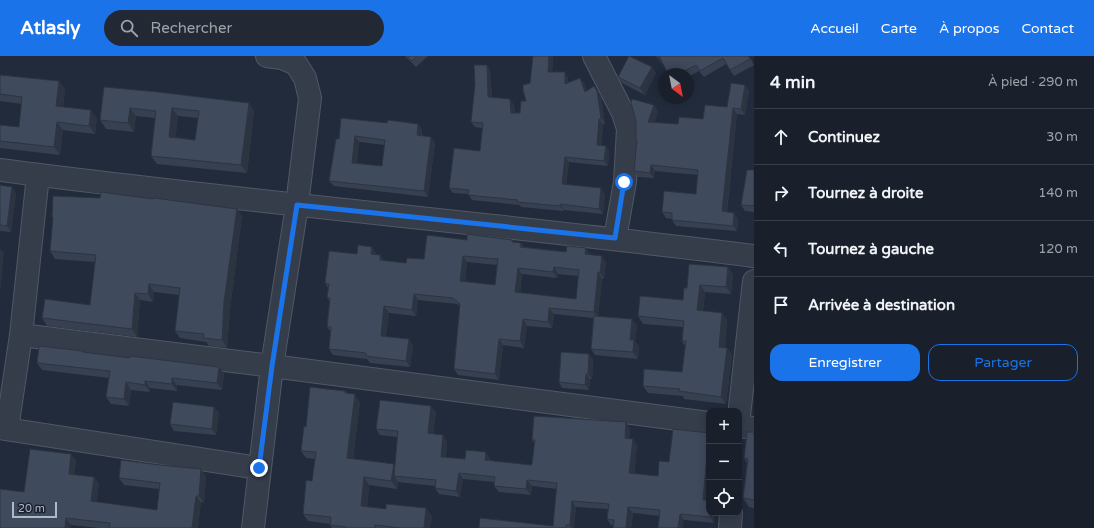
<!DOCTYPE html>
<html lang="fr">
<meta charset="utf-8">
<style>
body{margin:0;font-family:"Varela Round",sans-serif;background:#222834;color:#f1f3f6}
.controls{position:absolute;right:12px;bottom:12px;display:grid;overflow:hidden;border-radius:8px;box-shadow:0 2px 10px #0003}
.controls button{width:36px;height:36px;display:grid;place-items:center;padding:0;border:0;border-bottom:1px solid #373e48;background:#19202c;color:#f1f3f6;font:20px sans-serif}
.compass{position:absolute;left:658px;top:12px;width:36px;height:36px;border-radius:50%;background:#19202c;box-shadow:0 2px 10px #0003;rotate:148deg}
.scale{position:absolute;left:12px;bottom:10px;width:45px;box-sizing:border-box;padding-left:4px;border:2px solid #b0b8c7;border-top:0;font-size:11px;line-height:14px;white-space:nowrap;color:#b0b8c7;-webkit-text-stroke:3px #1a2230;paint-order:stroke}
.stop{position:absolute;width:12px;height:12px;margin:-9px;border:3px solid #1a73e8;border-radius:50%;background:#fff}
.stop.end{background:#1a73e8;border-color:#fff;box-shadow:0 1px 4px #0008}
.list{margin:0;padding:0;list-style:none}
h2{display:flex;justify-content:space-between;align-items:center;height:52px;margin:0;padding:0 16px;font-size:17px}
h2 small{font-size:13px;font-weight:400;color:#9fa3a9}
.list li{display:grid;grid-template-columns:26px 1fr auto;gap:12px;align-items:center;box-sizing:border-box;height:56px;padding:0 16px;border-top:1px solid #373e48}
.list b{display:block;font-size:15px;white-space:nowrap}
.list em{font-size:13px;font-style:normal;color:#9fa3a9}
.actions{display:flex;gap:8px;padding:12px 16px}
.actions a{flex:1;padding:9px 0;border:1px solid #1a73e8;border-radius:12px;text-align:center;font-size:14px;color:#1a73e8}
.actions .main{background:#1a73e8;color:#fff}
.icon{flex:none;width:22px;height:22px;fill:none;stroke:currentColor;stroke-width:2;stroke-linecap:round;stroke-linejoin:round}
.map{position:relative;flex:none;width:754px;height:472px;overflow:hidden}
header{display:flex;align-items:center;gap:24px;box-sizing:border-box;height:56px;padding:0 20px;background:#1a73e8;color:#fff}
header strong{font-size:19px}
nav{display:flex;gap:22px;margin-inline-start:auto;font-size:14px}
.search{width:280px;height:36px;background:#222834;display:flex;align-items:center;gap:10px;box-sizing:border-box;padding:0 14px;border-radius:22px;color:#9fa3a9;font-size:15px}
main{display:flex}
aside{flex:1;background:#19202c}
.map>svg:first-child{display:block}
.lines{fill:none;stroke-linecap:round;stroke-linejoin:round}
.minor-casing{stroke:#505866;stroke-width:24}
.minor{stroke:#353d4b;stroke-width:22}
.wall{fill:#374050;fill-rule:evenodd}
.shaded-wall{fill:#2d3441}
.building{fill:#404a5d;stroke:#2d3441;fill-rule:evenodd}
.route{stroke:#1a73e8;stroke-width:5}
</style>
<header>
<strong>Atlasly</strong>
<div class="search"><svg class="icon" aria-label="search" viewBox="0 0 24 24"><circle cx="10" cy="10" r="6"/><path d="M15 15l6 6"/></svg>Rechercher</div>
<nav><a>Accueil</a><a>Carte</a><a>À propos</a><a>Contact</a></nav>
</header>
<main>
<div class="map">
<svg width="754" height="472" viewBox="0 0 754 472">
<rect width="100%" height="100%" fill="#212b3b"/>
<g class="lines">
<g class="minor-casing">
<path id="minor" d="M594,0L623,57L628,73L625,126L615,182
M0,114C251,147 503,168 754,200
M21,279L272,310L709,367
M739,360L754,225
M739,370L754,372
M0,372L259,412
M7,373L21,279L38,119
M253,472L272,310L297,149L310,42L305,22L296,8L282,2L267,0
M730,472L731,457"/>
</g>
<use href="#minor" class="minor"/>
</g>
<path class="wall" d="M405,0H428L416,11Z
M533,0H553L552,16L568,22V26L580,22L584,27L586,35H598L601,40L605,68H603L601,90L609,95L608,110L569,106L566,128L605,138L603,158L564,154V155L521,151L520,149L472,144L468,138L453,137L449,132L480,95L482,72L475,71L471,66L487,9L490,14L492,41L510,43L514,49L515,57H520L526,45L530,27Z
M656,0H749L754,9L734,20L726,8L704,21L699,15L688,21V18H668L662,6L661,7Z
M652,11L656,17L645,39L622,27L618,21Z
M0,19L59,25L65,33L63,51L97,62L95,78L63,74L60,99L0,92V69L19,71L22,48L0,45Z
M745,29L749,35L745,59L737,58L727,156L734,157L738,163L737,175L676,170L672,164V163L666,162L662,156L696,138L698,119L655,115L654,122L638,121L634,115L637,86L636,83L658,55L654,67L678,68L703,63L727,51Z
M104,31L249,47L254,55L247,117L157,108L151,100L155,62L136,60L134,76L106,73L100,64ZM178,60L198,62L195,84L175,81Z
M387,67L422,73V80L435,87L428,141L334,130L329,125L339,83ZM359,86L385,89L382,110L357,107Z
M754,114V156L745,155L741,149Z
M0,129L16,137L11,176L0,175Z
M242,160L230,253L227,292L209,290L206,286L180,282L175,275L179,239L154,236L153,246L140,244L137,281L47,270L42,262L90,249L95,206L55,203L50,195L53,162L52,161Z
M467,184H512L514,186L521,187L523,191L590,198L606,206L604,223H602L598,260L637,269L635,285L639,290L638,303L595,299L591,293L593,262L554,258L552,272L527,270L524,292L503,289L499,324L458,319L454,313L460,250L457,248L418,244L416,260L389,257L386,280L413,289L410,311L370,307L367,303L333,299L329,293L331,276L327,271L330,246L327,242L328,232L325,227L357,198L372,191L376,197V198L380,199L384,205L406,207L424,203ZM467,206L497,209L495,229L465,226ZM522,218L557,222L558,218L578,220L576,243L520,237Z
M733,218L731,238L705,236L703,255L722,257L727,264L725,292H727L732,299L726,348L684,343L683,340L648,337L643,330L682,316L685,290L682,285L683,271L643,268L638,260L683,244L687,232Z
M84,296L219,311L224,318L222,334L177,329V335L150,332V336L131,334L129,350L111,348L106,341L109,322L42,314L37,307Z
M589,298L593,304L592,323H590L589,334L562,332L559,326Z
M345,335L347,337L360,346L353,403L395,410L397,381L380,379L376,373L436,356L433,378L447,385L446,401L465,403L490,402V405L531,409L532,408L534,387L532,384L630,373L629,382L637,389L634,418L658,420L669,406L709,377V430L708,444L714,467L684,464L660,460L633,457L631,472H613L614,469H611L607,463L608,453L576,451L574,472H479L553,470L557,433L532,430L531,439L499,436L494,430L495,426L463,423L460,441L439,438L435,432V430L398,426L397,433L369,429L367,451L432,460L430,472H332L330,469V468L308,465L303,458L312,425L315,403L306,402L301,395L306,371Z
M214,351L219,357L216,379L174,375L170,368Z
M754,376V452L749,451L743,442L747,407L744,402Z
M71,398L76,405L74,419L94,421L99,428L96,446L157,454L159,433L124,429L119,422L160,409L201,413L206,420L204,447L201,446L198,472H99L71,469L70,472H0L24,436Z"/>
<path class="shaded-wall" d="M549,0H553L552,21L548,16Z
M658,0H659L662,5L661,7L657,2Z
M487,9L490,14L492,46L488,41Z
M652,11L656,17L645,39L640,32Z
M565,16L568,22V33L565,28Z
M580,22L584,27L589,41L585,36Z
M59,25L65,33L62,58L56,50Z
M745,29L749,35L745,59L741,53Z
M594,30L601,40L605,68L601,62Z
M510,43L514,49L515,62L511,57Z
M249,47L254,55L247,117L241,109Z
M654,49L658,55L652,72L648,66Z
M130,52L136,60L134,76L128,67Z
M172,52L178,60L175,89L169,81Z
M733,52L737,58L726,161L722,155Z
M91,54L97,62L95,78L89,70Z
M599,63L603,68L600,94L597,89Z
M57,66L63,74L60,99L54,91Z
M418,68L422,73L421,85L417,79Z
M355,80L359,86L356,113L352,107Z
M431,81L435,87L428,141L424,135Z
M606,90L609,95L608,110L604,105Z
M565,101L569,106L566,133L562,128Z
M651,109L655,115L654,122L650,117Z
M12,131L16,137L11,176L7,170Z
M601,132L605,138L603,158L599,153Z
M560,148L564,154V155L560,150Z
M237,153L242,160L230,253L227,292L222,284L224,246Z
M734,157L738,163L737,175L733,170Z
M372,191L376,197L375,204L371,198Z
M0,192L4,197L0,237Z
M586,192L590,198V204L585,198Z
M380,199L385,205L380,204Z
M463,200L467,206L464,231L460,225Z
M602,200L606,206L604,223L600,217Z
M554,211L558,218L557,222L553,216Z
M728,211L733,218L731,238L726,231Z
M518,212L522,218L519,242L515,236Z
M598,216L602,223L598,262L594,256Z
M149,228L154,236L153,246L148,238Z
M700,229L705,236L702,262L697,254Z
M135,237L140,244L137,281L132,273Z
M414,238L418,244L416,260L412,254Z
M384,250L389,257L385,286L381,280Z
M549,252L554,258L552,272L548,266Z
M722,257L727,264L724,298L719,291Z
M523,263L527,270L524,292L520,285Z
M632,263L637,269L635,285L639,290L638,303L633,296L630,284Z
M409,283L413,289L410,311L406,305Z
M499,283L503,289L499,324L495,318Z
M727,292L732,299L726,348L721,341Z
M589,298L593,304L592,323L588,318Z
M219,311L224,318L222,334L217,327Z
M586,318L590,323L589,334L585,329Z
M172,322L177,329V335L172,328Z
M145,325L150,332V336L145,329Z
M126,326L131,334L129,350L124,343Z
M355,338L360,346L352,409L347,402Z
M431,350L436,356L433,383L428,377Z
M214,351L219,357L216,379L212,373Z
M626,366L630,373L629,388L625,382Z
M443,379L447,385L445,407L441,401Z
M709,381V430L707,450L703,444Z
M633,383L637,389L634,423L629,417Z
M486,396L490,402L489,410L485,404Z
M71,398L76,405L74,425L69,418Z
M394,408L399,415L394,420L398,426L397,433L391,425Z
M201,413L206,420L204,447L199,440Z
M459,417L463,423L460,441L456,435Z
M94,421L99,428L96,452L91,445Z
M364,421L369,429L367,457L361,450Z
M527,424L532,430L531,439L526,433Z
M196,440L201,446L198,472H192Z
M572,445L576,451L574,472H572L570,469Z
M628,451L633,457L631,472H626Z
M426,452L432,460L430,472H424Z
M710,457H715L714,467L710,461Z
M680,458L684,464L683,472H678Z
M66,462L71,469L70,472H65Z"/>
<path class="building" d="M407,0H417L412,5Z
M533,0H549L548,16H565V28L580,22L585,36L594,30L597,35L601,62L599,63L597,89L606,90L604,105L565,101L562,128L601,132L599,153L560,148V150L517,146L518,144L468,139L469,134L449,132L454,92L480,95L483,67L471,66L475,28L474,9H487L488,41L510,43L511,57H520L521,45H526L523,34V29L530,27Z
M629,0L652,11L640,32L618,21Z
M659,0H748L750,3L730,14L723,2L700,15L696,9L679,18H668Z
M0,19L59,25L56,50L91,54L89,70L57,66L54,91L0,85V69L19,71L22,41L0,38Z
M731,27L745,29L741,53L733,52L722,155L734,157L733,170L672,164V157L662,156L664,135L696,138L698,114L651,109L650,117L634,115L637,84L636,83V64L631,47L632,43L654,49L648,66L678,68L679,61L703,63L705,49L727,51Z
M104,31L158,36L249,47L241,109L151,100L156,55L130,52L128,67L100,64ZM172,52L199,55L195,84L169,81Z
M341,62L387,67L388,64L418,68L417,79L431,81L424,135L329,125L336,83H339ZM355,80L385,84L382,110L352,107Z
M747,114H754V150L741,149Z
M0,129L12,131L7,170L0,169Z
M101,136L153,143L154,142L237,153L224,246L222,284L203,282L204,278L175,275L180,232L149,228L148,238L135,237L132,273L42,262L45,243L90,249L96,199L50,195L53,161H52L53,140L100,142Z
M467,178L512,184V186L521,187L520,191L566,196L567,190L586,192L585,198L602,200L600,217L598,216L594,256L549,252L548,266L523,263L520,285L499,283L495,318L454,313L460,248L453,242L414,238L412,254L384,250L381,280L409,283L406,305L366,300V297L329,293L331,271H327L330,242H327L329,228L325,227L329,195L357,198L358,189L372,191L371,198L380,199V204L406,207L407,202L424,203L427,179L467,184ZM463,200L498,203L495,229L460,225ZM554,211L579,214L576,243L515,236L518,212L553,216Z
M689,208L728,211L726,231L700,229L697,254L722,257L719,291L727,292L721,341L679,335L680,333L643,330L644,313L682,316L686,285H682L684,265L638,260L640,240L683,244L684,232H687Z
M594,260L632,263L630,284H634L633,296L591,293Z
M39,290L83,295V296L130,302V300L219,311L217,327L172,322V328L145,325V329L126,326L124,343L106,341L110,315L37,307Z
M561,296L589,298L588,318H586L585,329L559,326Z
M310,331L345,335V337L355,338L347,402L394,408L391,425L364,421L361,450L386,453V448L426,452L424,472H401L375,469V472H346V471L330,469L331,461L303,458L306,424L312,425L316,396L301,395L304,370L306,371Z
M380,344L431,350L428,377L443,379L441,401L465,403L466,394L486,396L485,404L531,409L532,408L535,384H532L534,360L626,366L625,382L633,383L629,417L658,420L659,405L669,406L673,373L709,377L703,444H709V457H710V461L680,458L678,472H658L660,454L628,451L626,472H613L614,464L607,463L609,448L572,445L570,469H566V472H479L480,462L553,470L557,427L527,424L526,433L494,430L495,421L459,417L456,435L435,432L436,424L394,420L398,375L376,373Z
M173,346L214,351L212,373L170,368Z
M747,376H754V444L743,442L748,403L744,402Z
M30,393L71,398L69,418L94,421L91,445L157,454L160,427L119,422L121,404L160,409L201,413L199,440H196L192,472H109L110,467L66,462L65,472H0V433L24,436Z"/>
<g class="lines">
<path class="route" d="M259,412L272,310L297,149L615,182L624,126"/>
</g>
</svg>
<div class="controls">
<button>+</button>
<button>−</button>
<button><svg class="icon" aria-label="locate" viewBox="0 0 24 24"><circle cx="12" cy="12" r="6"/><path d="M12 2v4M12 18v4M2 12h4M18 12h4"/></svg></button>
</div>
<svg class="compass" viewBox="-18 -18 36 36"><path d="M0-13l5 13h-10z" fill="#e53935"/><path d="M0 13l5-13h-10z" fill="#9fa3a9"/></svg>
<div class="scale">20 m</div>
<div class="stop" style="left:624px;top:126px"></div>
<div class="stop end" style="left:259px;top:412px"></div>
</div>
<aside>
<h2>4 min<small>À pied · 290 m</small></h2>
<ul class="list">
<li><svg class="icon" aria-label="ahead" viewBox="0 0 24 24"><path d="M12 20V5M6 11l6-6 6 6"/></svg><div><b>Continuez</b></div><em>30 m</em></li>
<li><svg class="icon" aria-label="right" viewBox="0 0 24 24"><path d="M7 20v-9h11M14 6l5 5-5 5"/></svg><div><b>Tournez à droite</b></div><em>140 m</em></li>
<li><svg class="icon" aria-label="left" viewBox="0 0 24 24"><path d="M17 20v-9H6M10 6l-5 5 5 5"/></svg><div><b>Tournez à gauche</b></div><em>120 m</em></li>
<li><svg class="icon" aria-label="arrive" viewBox="0 0 24 24"><path d="M6 21V4h12l-3 4 3 4H6"/></svg><div><b>Arrivée à destination</b></div></li>
</ul>
<div class="actions"><a class="main">Enregistrer</a><a>Partager</a></div>
</aside>
</main>
